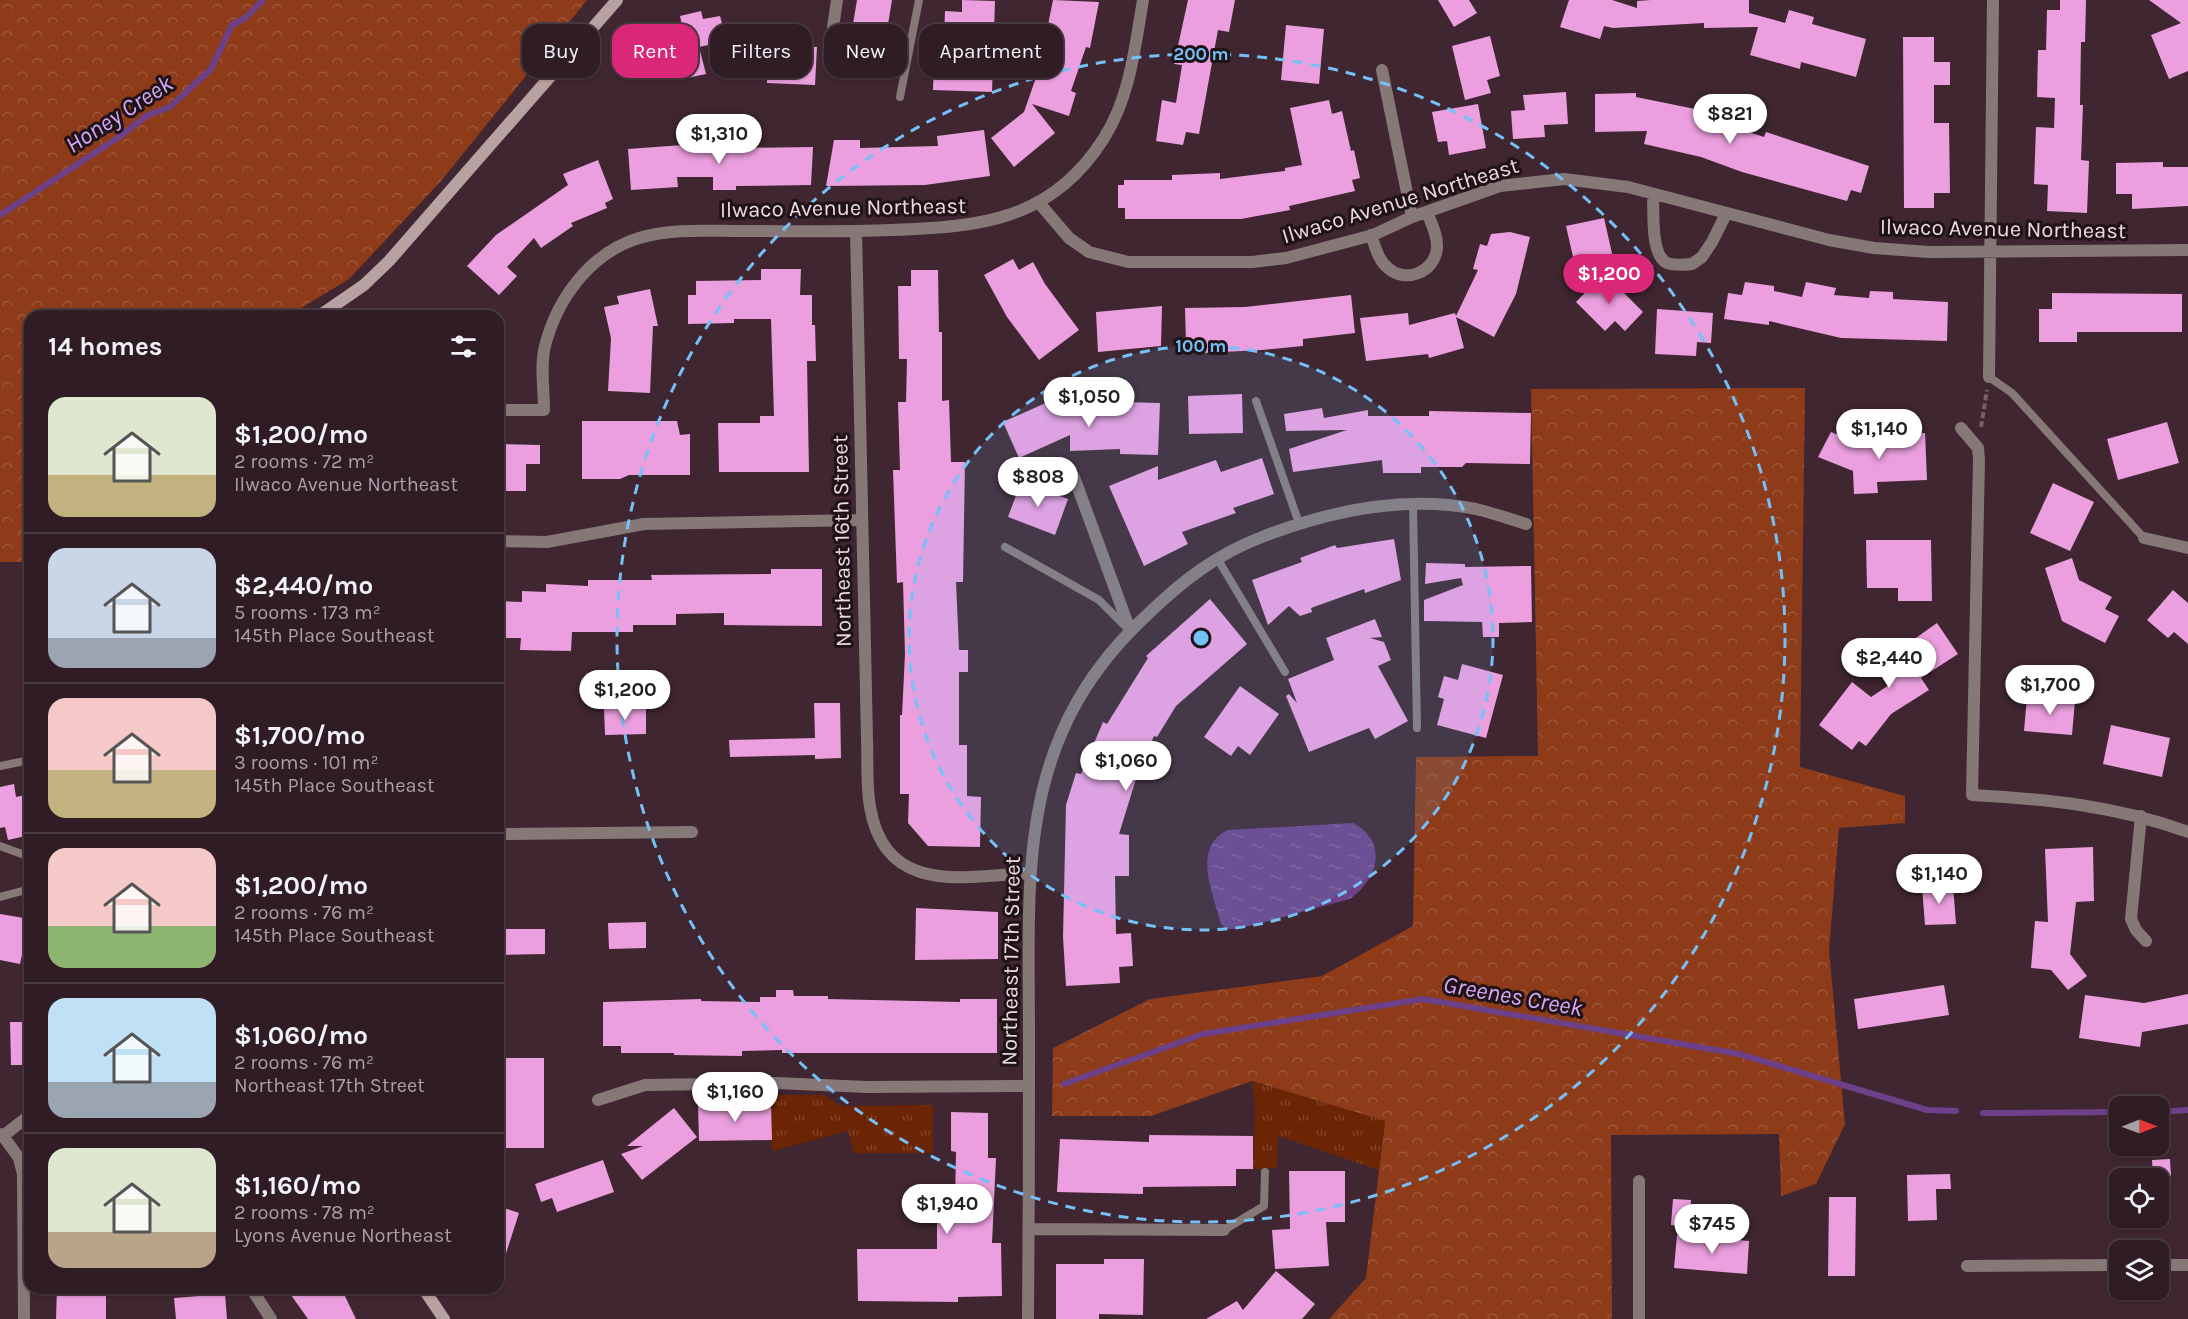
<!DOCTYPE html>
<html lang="en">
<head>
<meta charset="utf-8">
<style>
  :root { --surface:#2f1c24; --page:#3b2931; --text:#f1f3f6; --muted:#a7a1a6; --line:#4a3a41; --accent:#db2777 }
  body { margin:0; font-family:Karla,sans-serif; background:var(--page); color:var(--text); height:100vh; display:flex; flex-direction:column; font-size:22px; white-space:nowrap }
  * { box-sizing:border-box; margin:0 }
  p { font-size:20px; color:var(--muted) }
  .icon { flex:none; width:33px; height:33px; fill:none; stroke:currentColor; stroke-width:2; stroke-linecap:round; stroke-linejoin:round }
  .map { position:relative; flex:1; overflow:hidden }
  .panel { position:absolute; left:24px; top:310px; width:480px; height:984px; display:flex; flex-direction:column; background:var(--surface); border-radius:18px; box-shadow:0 2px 4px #0004,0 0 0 2px var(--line) }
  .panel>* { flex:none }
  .hud { position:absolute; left:522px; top:24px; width:570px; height:54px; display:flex; gap:12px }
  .needle { width:39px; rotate:89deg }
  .fabs { position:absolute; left:2109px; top:1096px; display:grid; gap:12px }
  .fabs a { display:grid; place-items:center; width:60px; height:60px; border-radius:12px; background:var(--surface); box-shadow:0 2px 4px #0004,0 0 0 2px var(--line); font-size:30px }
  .price { position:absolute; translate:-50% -51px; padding:0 14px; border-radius:21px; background:#fff; color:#222; font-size:20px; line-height:39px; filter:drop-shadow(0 2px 3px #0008) }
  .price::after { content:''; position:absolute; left:50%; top:36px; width:18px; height:14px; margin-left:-9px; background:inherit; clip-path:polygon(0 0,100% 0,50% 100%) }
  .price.current { background:var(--accent); color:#fff }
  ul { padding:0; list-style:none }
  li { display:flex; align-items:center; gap:18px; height:150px; padding:0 24px }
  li+li { border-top:2px solid var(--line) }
  li span { display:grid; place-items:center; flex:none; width:168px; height:120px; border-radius:18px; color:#555 }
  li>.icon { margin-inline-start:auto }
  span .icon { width:72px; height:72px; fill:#fffc; stroke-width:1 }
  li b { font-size:26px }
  h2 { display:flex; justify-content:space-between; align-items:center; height:72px; padding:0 24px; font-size:26px }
  .tag { padding:0 21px; border-radius:18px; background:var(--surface); box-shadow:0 2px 4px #0004,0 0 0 2px var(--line); font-size:21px; line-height:54px }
  .tag.current { background:var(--accent); color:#fff }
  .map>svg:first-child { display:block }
  .forest { fill:url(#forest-crowns) }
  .park { fill:url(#park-tufts) }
  .water { fill:url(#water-ripples) }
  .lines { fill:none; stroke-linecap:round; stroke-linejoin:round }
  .stream { stroke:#6c4189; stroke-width:6 }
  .building { fill:#eb9fde }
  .path { stroke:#755e67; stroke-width:4; stroke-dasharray:6 3; stroke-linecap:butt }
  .lane { stroke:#877878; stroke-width:8 }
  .street { stroke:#877878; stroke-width:12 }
  .secondary { stroke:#b8a1a1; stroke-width:12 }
  .ring { fill:none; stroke:#75c0f6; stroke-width:3; stroke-dasharray:10 8 }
  .labels { text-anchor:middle; stroke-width:6; stroke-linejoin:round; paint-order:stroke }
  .street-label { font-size:22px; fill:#ecdbe0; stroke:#1f1317 }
  .water-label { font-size:24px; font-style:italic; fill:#d7a9fa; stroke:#1f1317 }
  .centre { fill:#75c0f6; stroke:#1f1317; stroke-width:3 }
  .ring-label { font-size:18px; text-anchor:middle; font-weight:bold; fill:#75c0f6; stroke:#1f1317; stroke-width:6; stroke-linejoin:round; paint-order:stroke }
</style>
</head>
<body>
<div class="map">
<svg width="2188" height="1319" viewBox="0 0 2188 1319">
  <defs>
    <pattern id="forest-crowns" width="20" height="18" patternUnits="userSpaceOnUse" patternTransform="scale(1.5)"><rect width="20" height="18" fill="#8e3b1a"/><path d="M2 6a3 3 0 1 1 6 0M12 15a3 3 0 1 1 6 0" fill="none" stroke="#9e573b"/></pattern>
    <pattern id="park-tufts" width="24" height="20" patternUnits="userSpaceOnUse" patternTransform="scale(1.5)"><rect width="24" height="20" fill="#6c2504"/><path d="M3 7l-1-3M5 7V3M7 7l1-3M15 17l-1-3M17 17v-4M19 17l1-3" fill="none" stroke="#814428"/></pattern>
    <pattern id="water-ripples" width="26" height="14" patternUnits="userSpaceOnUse" patternTransform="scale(1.5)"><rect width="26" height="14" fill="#6c4189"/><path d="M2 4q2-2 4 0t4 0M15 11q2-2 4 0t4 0" fill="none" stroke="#815c99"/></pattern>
  </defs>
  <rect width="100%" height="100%" fill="#3f2630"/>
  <path class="forest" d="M0 0H587L441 181 349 279 288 316H30V562H0Z
    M1805 388 1800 767 1905 796V823L1839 828 1829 950 1845 1124 1816 1184 1781 1196 1779 1134 1611 1135 1612 1319H1329L1366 1278 1385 1121 1252 1081 1151 1116H1052L1053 1048 1150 999 1322 976 1413 926 1416 757 1538 756 1531 389Z"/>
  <path class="park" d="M1252 1081 1385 1121 1379 1170 1278 1136 1277 1168 1253 1169 1255 1107Z
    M769 1095H823L842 1106 933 1105V1153H854L848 1131 772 1151Z"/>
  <path class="water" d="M1353 823C1388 841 1379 879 1350 899L1237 929H1226L1221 924C1213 893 1191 848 1228 830Z"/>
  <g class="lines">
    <path class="stream" d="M0 215 119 137 148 115 170 107 211 69 232 25 245 18 263 0
      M1064 1084 1203 1034 1423 999 1739 1054 1927 1110 1956 1111
      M2158 1112 2188 1110
      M1983 1113 2120 1112"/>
  </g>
  <path class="building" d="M857 0H892L881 67 872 66 870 76 845 72Z
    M962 0 995 1 992 92 933 90 934 64H943L945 11 962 12Z
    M1053 0 1099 2 1090 48 1086 47 1071 91 1076 93 1069 116 1032 104 1055 133 1014 167 991 138 1024 112 1049 40H1045Z
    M1188 0H1235L1229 32 1218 30 1199 134 1186 132 1183 145 1156 141 1162 100 1176 103 1182 65 1174 64Z
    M1438 0H1469L1477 13 1454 27Z
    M1569 0H1612L1637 8V1L1651 0H1749V13L1785 23 1789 10 1814 17 1812 24 1866 39 1856 77 1801 62 1800 69 1750 55 1758 27 1704 28V23L1613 28 1604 26 1600 39 1560 27Z
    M2060 0H2086L2085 42H2081L2080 105H2083L2081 160 2089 161 2087 213 2047 211 2048 185 2034 184 2036 127 2054 128 2055 98 2037 97 2038 50H2046L2047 10H2060Z
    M2149 0H2188V71L2169 79 2151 35 2181 23Z
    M701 11 703 19 720 16 727 41 699 47 706 74 678 80 666 28 682 25 680 16Z
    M1286 25 1324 29 1319 84 1281 80Z
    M1490 36 1500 76 1487 80 1491 93 1465 100 1452 46Z
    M1903 37H1934V62H1950V85H1934V123H1949L1950 193H1934V208H1904Z
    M768 45 817 47 815 85 767 83Z
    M1566 92 1568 124 1544 125 1545 137 1513 139 1511 111 1525 110 1523 95Z
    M1636 93V97L1700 110 1699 116 1764 137 1766 132 1869 166 1861 193 1851 190 1847 201 1742 172 1701 157 1644 144 1647 131 1595 132V94Z
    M1329 100 1332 114 1342 111 1351 151 1354 150 1360 178 1352 180 1355 191 1289 206 1290 210 1241 219H1125V208H1118V185H1124V180H1172V175L1220 173V179L1285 171V168L1302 165 1290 108Z
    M1478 104 1486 148 1449 155 1447 141 1438 142 1432 112Z
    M984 130 990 176 925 185 826 186 834 140H860V148L938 146 937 136Z
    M734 136V148L813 147 811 185 736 186V190H713V177H677L678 187 631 190 628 149 683 145V137Z
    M598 160 613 199 605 203 607 208 571 223 573 226 541 248 534 238 507 267 517 276 499 295 467 266 496 235 568 185 563 174Z
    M2163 162V167H2188V206L2132 209V194H2116V163Z
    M1604 218 1614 262 1576 270 1566 226Z
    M1510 232 1530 237 1516 294 1494 337 1456 317 1464 348 1429 358 1428 354 1366 361 1360 318 1408 313 1409 325 1455 313 1456 316 1478 270 1473 269 1480 244 1487 246 1491 234Z
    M1013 259 1019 270 1033 262 1045 284 1079 330 1039 360 1007 317 984 275Z
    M761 269H801L800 295H812V325H815L816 361H807L809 472H719L718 423H760V416H774L771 319H734V323L688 324V295H696V281L761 280Z
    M911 270H938L939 332H942V401L949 400 951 462H965L963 582H956L959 650H968V672H959V745H967V796L981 797 980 847 928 846 908 823 909 794H900V715H902L905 654 903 582 897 583 893 470H900L898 402H906L907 359H899L898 286H911Z
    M1604 273 1643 312 1625 331 1615 321 1605 331 1576 302Z
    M1745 282 1774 286V291L1802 297 1806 282 1836 288 1834 295 1869 298 1870 291 1893 292V299L1948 302 1947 341 1841 338 1769 321V325L1724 319 1728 293 1742 295Z
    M650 289 658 326H653L650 393 608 391 611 338 604 307 619 304 617 296Z
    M2052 293 2182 294V332H2077V342H2039V309H2052Z
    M1351 295 1355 333 1303 339V346L1262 350 1202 353V344H1186L1185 308 1245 307Z
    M1162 306 1161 346 1098 352 1096 312Z
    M1657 309 1713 313 1711 343 1697 342 1696 356 1655 354Z
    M1242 394 1243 433 1189 434 1188 396Z
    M1050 401 1053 409 1121 407V402L1160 403 1158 455 1120 454V449L1070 451V435L1019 458 1003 422Z
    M1322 408 1324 418 1368 410V416H1429V411L1531 413 1530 464 1466 463 1462 467H1421V473H1383L1382 460 1293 472 1289 449 1347 430 1286 431 1284 414Z
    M582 421H677L680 435 690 434V475H629L620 479H582Z
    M2167 422 2179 463 2118 480 2107 439Z
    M1831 432 1879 451 1878 435 1925 433 1927 480 1877 482 1878 493 1854 494 1853 471 1818 457Z
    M498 444 540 445V464H526V491H498Z
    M1262 458 1274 494 1233 508 1236 513 1182 532 1188 544 1144 566 1109 486 1158 466V480L1216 460 1221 472Z
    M1021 482 1068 499 1055 535 1008 517Z
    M2053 483 2094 502 2070 551 2030 533Z
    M1394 539 1401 580 1365 593 1364 589 1311 608 1312 612 1300 616 1289 606 1268 625 1252 580 1302 562 1300 558 1335 545 1337 548Z
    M1866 540H1931L1932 601H1898V588H1867Z
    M2072 558 2079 580 2112 597 2105 609 2119 616 2105 643 2062 621 2045 568Z
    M1426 563 1465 564V567L1531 566 1532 622 1499 623V637H1483L1482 622 1424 621V600L1463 585 1461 578 1425 584Z
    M771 569H822V626L724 625V613L676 614V625H633V632H572L571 651 520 650 521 638H498V601L522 602V591L546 592V584L588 586V580H652L651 575 771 574Z
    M2173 590 2188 603V644L2174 632 2168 638 2147 620Z
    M1210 599 1247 644 1176 706 1157 737 1154 736 1136 779 1119 834 1129 835V876H1115L1116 934 1131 933 1133 966 1119 967 1120 983 1066 986 1063 937 1066 805 1076 773 1081 774 1103 722 1107 724 1148 658 1146 656Z
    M1375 619 1382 637 1370 638 1384 642 1391 660 1378 666 1408 721 1375 739 1369 728 1309 752 1286 696 1289 694 1297 703 1288 679 1334 660 1326 638Z
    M1937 623 1958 654 1921 678 1929 690 1891 714 1866 746 1859 741 1852 750 1819 725 1852 682 1871 697 1892 683 1879 664Z
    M1462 664 1503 675 1486 738 1437 725 1444 699 1438 697 1444 676 1458 680Z
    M1240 686 1279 714 1250 755 1238 746 1231 756 1204 737Z
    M2027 697 2075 701 2072 735 2024 731Z
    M814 703H840L841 758 815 759V755L730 757 729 740 815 738Z
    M646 707V734L605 735 604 708Z
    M2111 725 2170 738 2162 777 2103 764Z
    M14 784 16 797 30 794V835L8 840 5 827 0 828V787Z
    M2093 847 2094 901 2076 902 2070 954 2087 976 2068 990 2051 970 2031 968 2035 921 2048 922 2045 849Z
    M1953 885 1956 924 1925 925 1922 887Z
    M916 908 998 912V959L915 960Z
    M0 914 30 919V938L26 937 20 964 0 960Z
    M646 922V948L609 949 608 923Z
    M498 929H545V954L498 955Z
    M1944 985 1949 1015 1858 1029 1854 999Z
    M776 990H793L794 996H828V999L960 1002V999H997V1053H782V1050L742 1051V1056L674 1055V1053H621V1046H603V1002L701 999V1001L760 1002V997H776Z
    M2188 994V1024L2142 1032 2140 1047 2079 1038 2085 995 2144 1003Z
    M10 1022H30V1065H11Z
    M498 1058H544V1148H499Z
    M698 1105H771L772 1140 699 1141Z
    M674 1108 697 1137 642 1180 621 1154 643 1146H627Z
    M951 1112 988 1113V1158H996L992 1243H1001L1002 1296 958 1297V1302L858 1301 857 1249H937V1202H955L956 1152 951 1151Z
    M1149 1135 1253 1136V1169H1236V1186L1143 1187V1194L1057 1192 1060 1139 1149 1142Z
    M2170 1159 2171 1176 2153 1177 2152 1160Z
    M603 1160 614 1192 557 1212 552 1198 541 1202 535 1184Z
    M1289 1171H1345V1222H1326L1329 1266 1275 1269 1272 1230 1290 1229Z
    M1950 1174 1951 1189H1936L1937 1220 1908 1221 1907 1175Z
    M1829 1197H1856L1855 1276H1828Z
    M1673 1199 1691 1200 1689 1227 1671 1225Z
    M498 1206 519 1213 501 1269H498Z
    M1677 1235 1749 1241 1747 1274 1674 1268Z
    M1104 1259H1144L1143 1315 1099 1314V1319H1056V1264H1104Z
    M1276 1271 1315 1304 1302 1319H1206L1237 1301 1243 1310Z
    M57 1288 106 1289V1319H56Z
    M286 1288H341L356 1319H308Z
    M225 1294 227 1319H176L174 1298Z"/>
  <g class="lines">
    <path class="path" d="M1981 427 1987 390"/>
    <path class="lane" d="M900 97 919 0
      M1989 377 2012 393 2144 538
      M1256 401 1299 523
      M1413 504 1417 728
      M1005 547 1099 600 1126 627
      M1217 558 1285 672
      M0 766 30 760
      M0 846 30 857
      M0 897 30 889
      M1224 1230 1264 1206 1265 1172"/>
    <path class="street" d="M829 55 837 0
      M1382 70 1412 217
      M1653 194C1654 210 1650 255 1667 263 1675 266 1684 265 1692 264L1702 257 1712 242 1726 214
      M1040 204 1069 238 1089 252 1128 262H1252L1286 258 1373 235 1412 217 1500 186 1564 179 1628 187 1829 240 1874 248 1929 252 2188 250
      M856 231 867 738C868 760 866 784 870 807 885 895 962 877 1029 873
      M1371 235C1375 246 1378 260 1388 268 1406 284 1435 272 1437 248 1438 236 1431 223 1427 212
      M1989 377 1993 0
      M498 410H544C544 390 540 365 545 346 557 299 590 253 639 238 672 228 708 231 742 231 792 231 842 232 891 230 980 227 1052 221 1104 138 1130 97 1135 47 1143 0
      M1961 428 1978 448 1979 460 1972 795C2046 799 2118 806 2188 832
      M1074 477 1130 630
      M2144 538 2188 548
      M498 541 547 542 644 524 862 520
      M2141 816 2131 919 2136 930 2146 941
      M498 834 692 832
      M598 1100 645 1085 776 1083 867 1087 1029 1086
      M0 1134 3 1136 30 1115
      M3 1136 19 1158 23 1174 24 1319
      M1029 1229 1224 1230
      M2158 1265H2188
      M1967 1266 2120 1265
      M251 1288 271 1319
      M1028 1319C1029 1225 1029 1130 1029 1036 1029 871 1015 737 1148 614 1182 581 1217 554 1262 537 1329 511 1404 495 1476 509 1493 513 1510 519 1526 524
      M1639 1319V1181"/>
    <path class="secondary" d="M319 316 364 285 389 261 617 0
      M423 1288 444 1319"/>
  </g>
  <circle cx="1201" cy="638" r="292" fill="#75c0f6" fill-opacity=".12"/>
  <g class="ring">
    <circle cx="1201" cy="638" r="292"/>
    <circle cx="1201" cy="638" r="584"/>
  </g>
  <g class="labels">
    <g class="street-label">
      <text transform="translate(1400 200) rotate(-17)" y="8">Ilwaco Avenue Northeast</text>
      <text transform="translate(843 207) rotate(-1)" y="8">Ilwaco Avenue Northeast</text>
      <text transform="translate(2003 228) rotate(1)" y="8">Ilwaco Avenue Northeast</text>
      <text transform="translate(841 541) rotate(-91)" y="8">Northeast 16th Street</text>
      <text transform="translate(1010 961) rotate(-89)" y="8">Northeast 17th Street</text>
    </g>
    <g class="water-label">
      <text transform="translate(119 114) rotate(-33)" y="8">Honey Creek</text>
      <text transform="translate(1513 996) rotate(10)" y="8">Greenes Creek</text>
    </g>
  </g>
  <circle cx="1201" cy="638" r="9" class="centre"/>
  <g class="ring-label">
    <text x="1201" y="60">200 m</text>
    <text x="1201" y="352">100 m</text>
  </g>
</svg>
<div class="fabs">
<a><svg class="needle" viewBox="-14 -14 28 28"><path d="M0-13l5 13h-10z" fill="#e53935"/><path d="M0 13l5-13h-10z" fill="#a7a1a6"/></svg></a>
<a><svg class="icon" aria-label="locate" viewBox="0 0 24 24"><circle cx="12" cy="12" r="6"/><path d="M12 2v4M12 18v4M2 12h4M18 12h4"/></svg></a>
<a><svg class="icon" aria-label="layers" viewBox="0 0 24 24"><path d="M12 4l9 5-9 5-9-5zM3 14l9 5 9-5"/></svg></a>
</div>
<b class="price" style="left:1730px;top:145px">$821</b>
<b class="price" style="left:719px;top:165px">$1,310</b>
<b class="price current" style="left:1609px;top:305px">$1,200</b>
<b class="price" style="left:1089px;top:428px">$1,050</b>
<b class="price" style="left:1879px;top:460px">$1,140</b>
<b class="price" style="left:1038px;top:508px">$808</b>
<b class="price" style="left:1889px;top:689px">$2,440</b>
<b class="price" style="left:2050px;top:716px">$1,700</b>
<b class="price" style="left:625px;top:721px">$1,200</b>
<b class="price" style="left:1126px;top:792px">$1,060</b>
<b class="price" style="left:1939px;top:905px">$1,140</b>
<b class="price" style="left:735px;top:1123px">$1,160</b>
<b class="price" style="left:947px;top:1235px">$1,940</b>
<b class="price" style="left:1712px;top:1255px">$745</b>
<div class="hud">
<a class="tag">Buy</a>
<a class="tag current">Rent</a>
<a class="tag">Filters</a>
<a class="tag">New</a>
<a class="tag">Apartment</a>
</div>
<section class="panel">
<h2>14 homes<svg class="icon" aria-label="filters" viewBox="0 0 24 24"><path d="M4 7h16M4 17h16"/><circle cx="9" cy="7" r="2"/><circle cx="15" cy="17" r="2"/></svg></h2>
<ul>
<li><span style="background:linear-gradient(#dfe7d0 65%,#c2b280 0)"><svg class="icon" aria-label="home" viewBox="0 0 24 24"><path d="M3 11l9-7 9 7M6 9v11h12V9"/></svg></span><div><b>$1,200/mo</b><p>2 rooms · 72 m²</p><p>Ilwaco Avenue Northeast</p></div></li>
<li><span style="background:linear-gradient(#c9d6e8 75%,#9aa5b1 0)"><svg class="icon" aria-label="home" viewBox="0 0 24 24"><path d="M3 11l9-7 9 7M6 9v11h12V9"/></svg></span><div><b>$2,440/mo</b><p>5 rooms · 173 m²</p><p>145th Place Southeast</p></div></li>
<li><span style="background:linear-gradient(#f6c9c9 60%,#c2b280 0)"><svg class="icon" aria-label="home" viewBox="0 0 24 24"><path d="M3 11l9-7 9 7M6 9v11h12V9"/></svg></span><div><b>$1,700/mo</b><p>3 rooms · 101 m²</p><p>145th Place Southeast</p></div></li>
<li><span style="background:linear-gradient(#f6c9c9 65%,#8fb573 0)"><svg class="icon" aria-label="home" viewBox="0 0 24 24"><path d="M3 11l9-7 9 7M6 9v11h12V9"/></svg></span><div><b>$1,200/mo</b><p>2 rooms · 76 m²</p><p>145th Place Southeast</p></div></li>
<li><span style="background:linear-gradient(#bfe0f5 70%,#9aa5b1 0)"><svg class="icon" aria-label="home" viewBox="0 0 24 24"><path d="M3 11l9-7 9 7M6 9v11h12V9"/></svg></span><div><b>$1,060/mo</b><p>2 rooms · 76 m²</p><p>Northeast 17th Street</p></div></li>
<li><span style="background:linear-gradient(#dfe7d0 70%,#b9a48a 0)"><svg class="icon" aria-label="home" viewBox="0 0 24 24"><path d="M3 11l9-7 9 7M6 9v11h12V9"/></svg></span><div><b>$1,160/mo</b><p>2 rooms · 78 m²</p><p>Lyons Avenue Northeast</p></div></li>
</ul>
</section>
</div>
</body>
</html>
